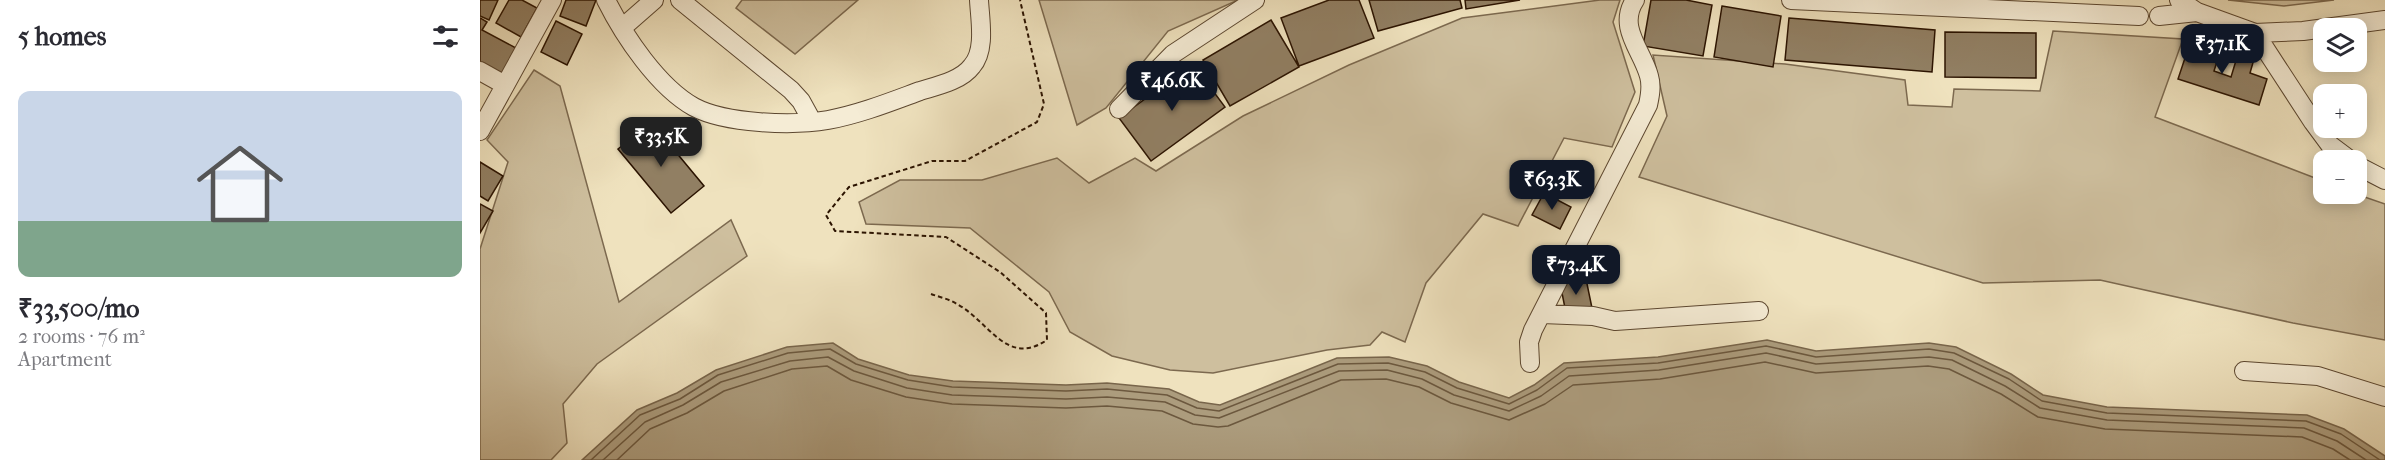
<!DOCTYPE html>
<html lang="en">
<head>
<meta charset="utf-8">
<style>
  :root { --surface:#fff; --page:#f2f2f3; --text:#2b2b33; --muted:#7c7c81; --line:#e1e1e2; --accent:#111827 }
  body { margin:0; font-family:"IM FELL French Canon",serif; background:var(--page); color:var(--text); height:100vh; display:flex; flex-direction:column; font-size:22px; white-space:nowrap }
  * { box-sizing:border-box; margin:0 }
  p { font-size:20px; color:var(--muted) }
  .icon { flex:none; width:33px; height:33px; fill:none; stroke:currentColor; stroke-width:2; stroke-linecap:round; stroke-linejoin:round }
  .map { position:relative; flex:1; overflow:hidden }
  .sheet { display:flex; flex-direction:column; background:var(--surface); width:480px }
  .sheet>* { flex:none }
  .controls { position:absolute; left:1833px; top:18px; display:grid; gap:12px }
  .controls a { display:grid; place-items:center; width:54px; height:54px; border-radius:12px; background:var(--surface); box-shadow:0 3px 15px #0003; font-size:30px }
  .price { position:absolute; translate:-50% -51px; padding:0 14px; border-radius:12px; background:var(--accent); color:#fff; font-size:20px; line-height:39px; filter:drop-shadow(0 2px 3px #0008) }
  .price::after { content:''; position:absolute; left:50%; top:36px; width:18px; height:14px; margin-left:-9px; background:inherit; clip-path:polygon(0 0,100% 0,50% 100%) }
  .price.current { background:#222; color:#fff }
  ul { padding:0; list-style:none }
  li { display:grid; align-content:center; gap:12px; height:318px; padding:0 18px }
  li+li { border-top:2px solid var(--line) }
  li span { display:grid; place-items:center; height:186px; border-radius:12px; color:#555 }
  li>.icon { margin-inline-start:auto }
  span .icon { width:108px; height:108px; fill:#fffc; stroke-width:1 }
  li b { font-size:26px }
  h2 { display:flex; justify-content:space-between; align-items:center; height:72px; padding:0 18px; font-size:26px }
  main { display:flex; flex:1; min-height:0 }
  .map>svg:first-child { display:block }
  .green { fill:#cebf9e; stroke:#7c694f; stroke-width:1.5 }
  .water { fill:#ac9c7d; stroke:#78654b; stroke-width:1.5 }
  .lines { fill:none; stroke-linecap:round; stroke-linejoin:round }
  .shore { stroke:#6c583e; stroke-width:1.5 }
  .building { fill:#917f63; stroke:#2b1300; stroke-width:1.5 }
  .minor-casing { stroke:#5c4730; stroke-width:20 }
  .path { stroke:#2b1300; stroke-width:2; stroke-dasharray:4.5 3; stroke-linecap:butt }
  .minor { stroke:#f5ecd5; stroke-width:18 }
</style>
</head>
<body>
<main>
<section class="sheet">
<h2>5 homes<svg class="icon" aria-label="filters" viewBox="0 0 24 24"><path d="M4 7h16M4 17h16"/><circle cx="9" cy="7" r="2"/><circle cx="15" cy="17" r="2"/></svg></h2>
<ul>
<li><span style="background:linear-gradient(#c9d6e8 70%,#7fa58c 0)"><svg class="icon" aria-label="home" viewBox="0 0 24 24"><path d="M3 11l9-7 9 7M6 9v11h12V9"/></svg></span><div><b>₹33,500/mo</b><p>2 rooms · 76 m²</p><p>Apartment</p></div></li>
</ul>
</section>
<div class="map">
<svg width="1905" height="460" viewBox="0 0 1905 460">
  <rect width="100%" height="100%" fill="#efe2be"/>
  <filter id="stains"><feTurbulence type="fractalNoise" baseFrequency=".00333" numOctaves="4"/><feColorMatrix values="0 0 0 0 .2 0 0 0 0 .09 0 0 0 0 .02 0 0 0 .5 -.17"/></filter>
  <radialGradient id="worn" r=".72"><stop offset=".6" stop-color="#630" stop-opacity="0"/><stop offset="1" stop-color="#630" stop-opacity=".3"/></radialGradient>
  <path class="green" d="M262 0H378L315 54 256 8Z
    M559 0H758L688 31 626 108 597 125Z
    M1120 0H1140L1133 22 1155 92 1132 147 1084 138 1038 226 1003 214 946 283 925 342 902 332 890 345 847 350 733 373 690 370 632 356 590 332 569 292 490 228 386 224 379 202 420 180H502L577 158 609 183 655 158 676 171 763 116 869 65 982 18Z
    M1748 0H1854L1804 6Z
    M1573 31 1703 39 1675 117 1843 181 1844 194H1876L1905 204V340L1813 323 1620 280 1503 283 1159 177 1187 116 1173 55 1305 64 1425 80 1428 105 1472 107 1474 89 1560 91Z
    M54 70 80 86 139 302 251 220 267 256 117 364 83 404 87 443 71 460H0V249L28 162 7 140Z"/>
  <path class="water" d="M1287 340 1336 351 1449 343 1476 347 1531 374 1563 395 1627 407 1827 415 1864 429 1905 456V460H102L157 410 197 393 236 370 307 347 353 343 378 359 429 375 473 381 586 385 627 383 689 389 719 402 740 405 857 358 909 357 947 366 979 382 1029 398 1054 385 1084 363 1178 357Z"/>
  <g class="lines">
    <path class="shore" d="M111 460 160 415 200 399 238 375 308 353 350 349 376 364 428 380 472 387 586 391 627 389 687 395 717 408 739 411 858 364 908 363 945 372 977 388 1029 404 1057 390 1087 368 1178 363 1286 346 1336 357 1449 349 1474 353 1529 379 1562 401 1627 413 1826 421 1861 434 1900 460
      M123 460 165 422 203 405 241 382 310 361 348 357 374 371 427 388 472 395 586 399 627 397 685 402 715 415 739 418 859 371 907 370 942 379 974 395 1029 411 1061 396 1089 376 1179 370 1286 353 1336 364 1449 357 1472 360 1525 386 1560 408 1627 420 1824 428 1857 441 1886 460
      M137 460 170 429 207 413 244 391 312 369 347 366 371 380 426 397 472 404 586 408 627 406 682 411 713 424 738 427 748 426 861 380 906 379 939 387 971 403 1029 420 1065 404 1093 385 1180 379 1285 362 1336 373 1448 366 1469 369 1521 394 1558 417 1625 429 1822 437 1853 449 1870 460"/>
  </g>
  <path class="building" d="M0 0H18L9 20 0 16Z
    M29 0H42L57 8 41 37 16 23Z
    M86 0H116L106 26 80 16Z
    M849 0H879L894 38 819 66 801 18Z
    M889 0H980L982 8 898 31Z
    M985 0H1040L986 9Z
    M1171 0H1206L1232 5 1223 56 1163 46Z
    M1242 6 1301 16 1293 67 1234 57Z
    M0 18 7 22 2 30 36 48 21 76 0 65Z
    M1309 18 1455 30 1452 72 1305 60Z
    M791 20 819 67 750 106 723 60Z
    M76 21 102 34 87 65 61 52Z
    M1465 32 1556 33V78L1465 77Z
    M1710 43 1740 52 1734 71 1751 77 1758 54 1774 59 1770 73 1787 79 1779 105 1698 79Z
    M713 64 745 107 671 161 639 118Z
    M171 122 224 186 191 213 138 149Z
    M0 162 23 176 8 201 0 196Z
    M1064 193 1091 207 1080 229 1052 215Z
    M0 204 13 211 0 233Z
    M1106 279 1112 308 1086 313 1080 283Z"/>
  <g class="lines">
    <defs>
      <path id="minor" d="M126 0C144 36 178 87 214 107 246 124 313 126 348 120 380 114 410 102 440 91 456 86 481 81 492 66 506 50 500 20 499 0
        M200 0 311 90 321 101 332 121
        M1311 0 1659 16
        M1699 0 1717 12 1775 33 1833 122 1850 145 1870 160
        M1679 16 1717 12
        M142 28 174 0
        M1775 33 1823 31 1905 20
        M0 71 25 85
        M639 109 693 54 775 0
        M0 131 72 0
        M1876 165 1905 180
        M1062 314 1113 316 1135 321 1279 311
        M1050 363 1049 342 1053 330 1168 105C1170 96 1172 86 1169 76 1162 50 1137 27 1155 0
        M1764 371 1838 376 1905 397"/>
    </defs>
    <use href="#minor" class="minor-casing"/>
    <path class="path" d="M451 294C459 297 469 299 477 304 510 322 526 367 567 340L566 313 520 272 466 237 355 231 346 215 369 187 452 161H485L557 122 564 104 540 0"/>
    <use href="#minor" class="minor"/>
  </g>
  <rect width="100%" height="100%" filter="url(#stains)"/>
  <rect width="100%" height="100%" fill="url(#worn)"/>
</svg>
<div class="controls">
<a><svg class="icon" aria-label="layers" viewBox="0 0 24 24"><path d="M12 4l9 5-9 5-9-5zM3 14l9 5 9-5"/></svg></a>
<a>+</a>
<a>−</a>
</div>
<b class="price" style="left:1742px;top:75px">₹37.1K</b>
<b class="price" style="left:692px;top:112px">₹46.6K</b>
<b class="price current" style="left:181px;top:168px">₹33.5K</b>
<b class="price" style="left:1072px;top:211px">₹63.3K</b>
<b class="price" style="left:1096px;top:296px">₹73.4K</b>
</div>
</main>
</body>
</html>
